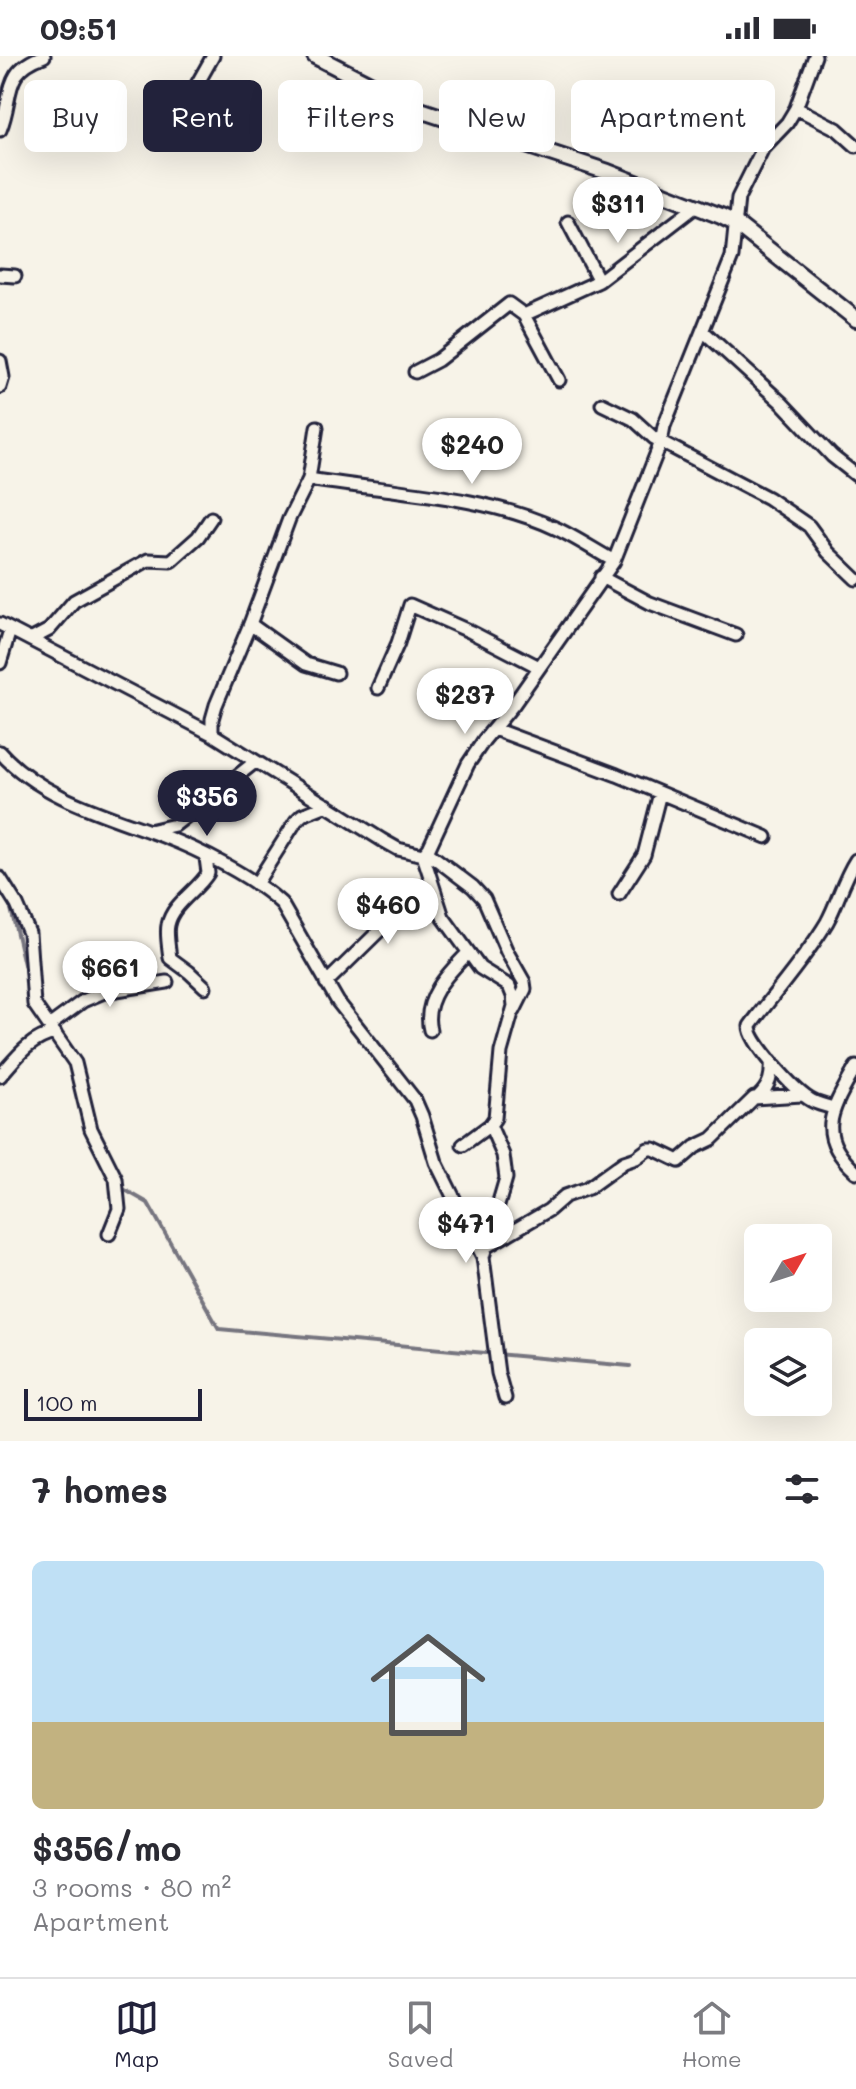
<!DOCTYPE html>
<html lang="en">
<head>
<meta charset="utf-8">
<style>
  :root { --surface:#fff; --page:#f7f7f7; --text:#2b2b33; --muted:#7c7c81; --line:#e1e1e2; --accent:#22223b }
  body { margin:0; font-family:Mali,sans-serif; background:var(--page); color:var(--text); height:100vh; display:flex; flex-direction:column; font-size:30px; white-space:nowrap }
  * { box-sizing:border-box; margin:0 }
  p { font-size:26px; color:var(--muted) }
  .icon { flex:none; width:44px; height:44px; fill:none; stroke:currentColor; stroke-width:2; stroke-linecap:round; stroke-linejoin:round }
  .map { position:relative; height:1385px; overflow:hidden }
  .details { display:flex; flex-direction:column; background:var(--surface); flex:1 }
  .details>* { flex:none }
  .banner { position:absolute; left:24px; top:24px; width:808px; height:72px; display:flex; gap:16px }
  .needle { width:52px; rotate:51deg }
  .tools { position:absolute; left:744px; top:1168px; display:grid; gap:16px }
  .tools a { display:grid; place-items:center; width:88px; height:88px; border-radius:12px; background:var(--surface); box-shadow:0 8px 32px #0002; font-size:40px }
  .scale { position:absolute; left:24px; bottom:20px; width:178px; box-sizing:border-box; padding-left:8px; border:4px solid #22223b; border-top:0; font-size:22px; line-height:28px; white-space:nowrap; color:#22223b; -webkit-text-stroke:6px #f7f3e8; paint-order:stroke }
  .price { position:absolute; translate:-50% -68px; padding:0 18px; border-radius:28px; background:#fff; color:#222; font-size:26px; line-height:52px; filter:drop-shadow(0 2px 4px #0008) }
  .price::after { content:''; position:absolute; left:50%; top:48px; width:24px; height:18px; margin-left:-12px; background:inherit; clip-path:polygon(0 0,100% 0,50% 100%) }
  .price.selected { background:var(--accent); color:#fff }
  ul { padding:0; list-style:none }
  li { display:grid; align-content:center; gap:16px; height:424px; padding:0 32px }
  li span { display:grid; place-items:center; height:248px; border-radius:12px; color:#555 }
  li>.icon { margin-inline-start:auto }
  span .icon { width:144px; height:144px; fill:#fffc; stroke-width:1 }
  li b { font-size:34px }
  h2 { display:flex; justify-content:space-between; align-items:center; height:96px; padding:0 32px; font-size:34px }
  .chip { padding:0 28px; border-radius:12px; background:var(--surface); box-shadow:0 8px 32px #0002; font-size:28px; line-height:72px }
  .chip.selected { background:var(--accent); color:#fff }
  .status { display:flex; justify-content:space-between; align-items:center; height:56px; padding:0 40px; background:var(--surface); direction:ltr }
  .status svg { height:22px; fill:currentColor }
  .tab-bar { display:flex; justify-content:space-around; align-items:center; height:112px; border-top:2px solid var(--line); background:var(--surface); font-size:22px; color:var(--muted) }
  .tab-bar a { display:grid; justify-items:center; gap:4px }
  .tab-bar .selected { color:var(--accent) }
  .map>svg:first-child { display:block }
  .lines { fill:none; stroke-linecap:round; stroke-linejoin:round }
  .stream { stroke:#76747f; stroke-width:4 }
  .minor-casing { stroke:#22223b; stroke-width:17 }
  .tertiary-casing { stroke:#22223b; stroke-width:20 }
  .minor { stroke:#f7f3e8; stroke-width:11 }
  .tertiary { stroke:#f7f3e8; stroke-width:14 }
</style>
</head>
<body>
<div class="status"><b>09:51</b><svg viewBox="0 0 49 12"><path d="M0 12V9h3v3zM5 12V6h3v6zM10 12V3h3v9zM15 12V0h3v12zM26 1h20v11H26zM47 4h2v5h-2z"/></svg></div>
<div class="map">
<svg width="856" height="1385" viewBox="0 0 856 1385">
  <rect width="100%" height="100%" fill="#f7f3e8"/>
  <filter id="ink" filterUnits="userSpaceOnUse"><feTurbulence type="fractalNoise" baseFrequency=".0125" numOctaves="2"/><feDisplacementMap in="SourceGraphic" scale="16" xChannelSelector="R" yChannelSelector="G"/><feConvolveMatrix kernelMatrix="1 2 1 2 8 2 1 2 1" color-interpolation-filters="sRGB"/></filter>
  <g filter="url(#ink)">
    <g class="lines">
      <path class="stream" d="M9 844 27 921
        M118 1130 148 1147 219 1273 630 1310"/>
      <defs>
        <path id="minor" d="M187 46 213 0
          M796 52 837 73 856 90
          M0 74C14 41 1 15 44 0
          M568 166 599 225
          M0 219 15 220
          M524 259 559 324
          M703 275 782 347 832 400 856 419
          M0 305 3 321 0 331
          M415 316 438 304 509 248 524 259 599 225 695 151
          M602 348 633 363 654 382 768 442 809 470 828 496 856 523
          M309 423C387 436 482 438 555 472 575 481 594 494 614 505
          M601 521 650 547 736 579
          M0 568 212 678 382 784 398 793 423 799 429 792 468 708 484 684 513 649 614 505 661 386 664 370 732 201 738 142 763 92 787 67 796 52 815 0
          M250 568 306 608 336 617
          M32 583 49 574 74 545 148 504 171 505 198 481 211 462
          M0 607 10 574
          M378 632 398 587 410 549 471 576 539 611
          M494 673 617 719 766 781
          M212 678V663L216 649 250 568 289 463 309 423 317 371
          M0 696C41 742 107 759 163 780 199 794 252 820 281 847L338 946 415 1044 422 1060 436 1106 483 1201
          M149 775 175 769 255 706
          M427 796 473 831 484 843 507 896 524 926 525 933 514 955
          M423 799 443 861 480 912 509 930 513 940 514 950 501 996 495 1062 490 1069 463 1089
          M0 822 17 849 29 877 34 948 75 1007 91 1073 116 1123 119 1153 109 1178
          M256 828 296 765 302 759 327 749
          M619 838 644 799 660 737
          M326 927 382 872 434 833
          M205 931 189 916 170 902C169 893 166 878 168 869 172 848 198 834 208 817L206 802
          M49 970 83 945 104 936 167 926
          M430 974C422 944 448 917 468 897
          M856 1011C833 1052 813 1078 856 1116
          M0 1020C16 1002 30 982 55 977
          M759 1040C770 1029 772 1020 771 1005
          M833 1052C824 1049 816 1048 809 1043 795 1034 749 986 750 970 775 936 805 903 827 866 838 846 843 824 856 804
          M490 1069 503 1099 506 1122 483 1201 498 1317 505 1342
          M484 1192 549 1154 565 1140 588 1132 624 1106 636 1102 648 1093H654L679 1105 695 1091 712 1083 754 1042 802 1039"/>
        <path id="tertiary" d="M315 0 420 54 608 116 721 160 735 167 856 263"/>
      </defs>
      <use href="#minor" class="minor-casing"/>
      <use href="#tertiary" class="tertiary-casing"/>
      <use href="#minor" class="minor"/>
      <use href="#tertiary" class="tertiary"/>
    </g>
  </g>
</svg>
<div class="tools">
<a><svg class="needle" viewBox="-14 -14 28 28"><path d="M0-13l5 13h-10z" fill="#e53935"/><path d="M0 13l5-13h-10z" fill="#7c7c81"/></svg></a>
<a><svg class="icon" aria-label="layers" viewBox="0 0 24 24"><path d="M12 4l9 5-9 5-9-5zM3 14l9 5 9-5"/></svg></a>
</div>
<div class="scale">100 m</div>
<b class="price" style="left:618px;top:189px">$311</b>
<b class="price" style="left:472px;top:430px">$240</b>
<b class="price" style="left:465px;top:680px">$237</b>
<b class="price selected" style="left:207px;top:782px">$356</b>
<b class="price" style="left:388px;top:890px">$460</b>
<b class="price" style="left:110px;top:953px">$661</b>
<b class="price" style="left:466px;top:1209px">$471</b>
<div class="banner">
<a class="chip">Buy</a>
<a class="chip selected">Rent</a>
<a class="chip">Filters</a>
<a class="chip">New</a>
<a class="chip">Apartment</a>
</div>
</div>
<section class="details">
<h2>7 homes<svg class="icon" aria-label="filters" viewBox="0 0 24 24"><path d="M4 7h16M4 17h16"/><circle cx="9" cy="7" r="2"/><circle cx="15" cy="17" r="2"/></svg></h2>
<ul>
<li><span style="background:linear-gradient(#bfe0f5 65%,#c2b280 0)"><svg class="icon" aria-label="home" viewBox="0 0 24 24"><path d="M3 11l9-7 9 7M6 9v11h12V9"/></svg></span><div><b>$356/mo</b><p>3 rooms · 80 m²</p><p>Apartment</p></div></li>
</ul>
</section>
<nav class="tab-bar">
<a class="selected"><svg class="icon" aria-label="map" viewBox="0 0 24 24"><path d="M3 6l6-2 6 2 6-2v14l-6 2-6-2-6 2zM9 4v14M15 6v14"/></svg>Map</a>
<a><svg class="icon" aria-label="saved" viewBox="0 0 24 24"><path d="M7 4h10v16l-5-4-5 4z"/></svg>Saved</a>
<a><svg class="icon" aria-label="home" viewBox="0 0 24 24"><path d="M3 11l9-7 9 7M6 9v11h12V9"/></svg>Home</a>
</nav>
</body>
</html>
